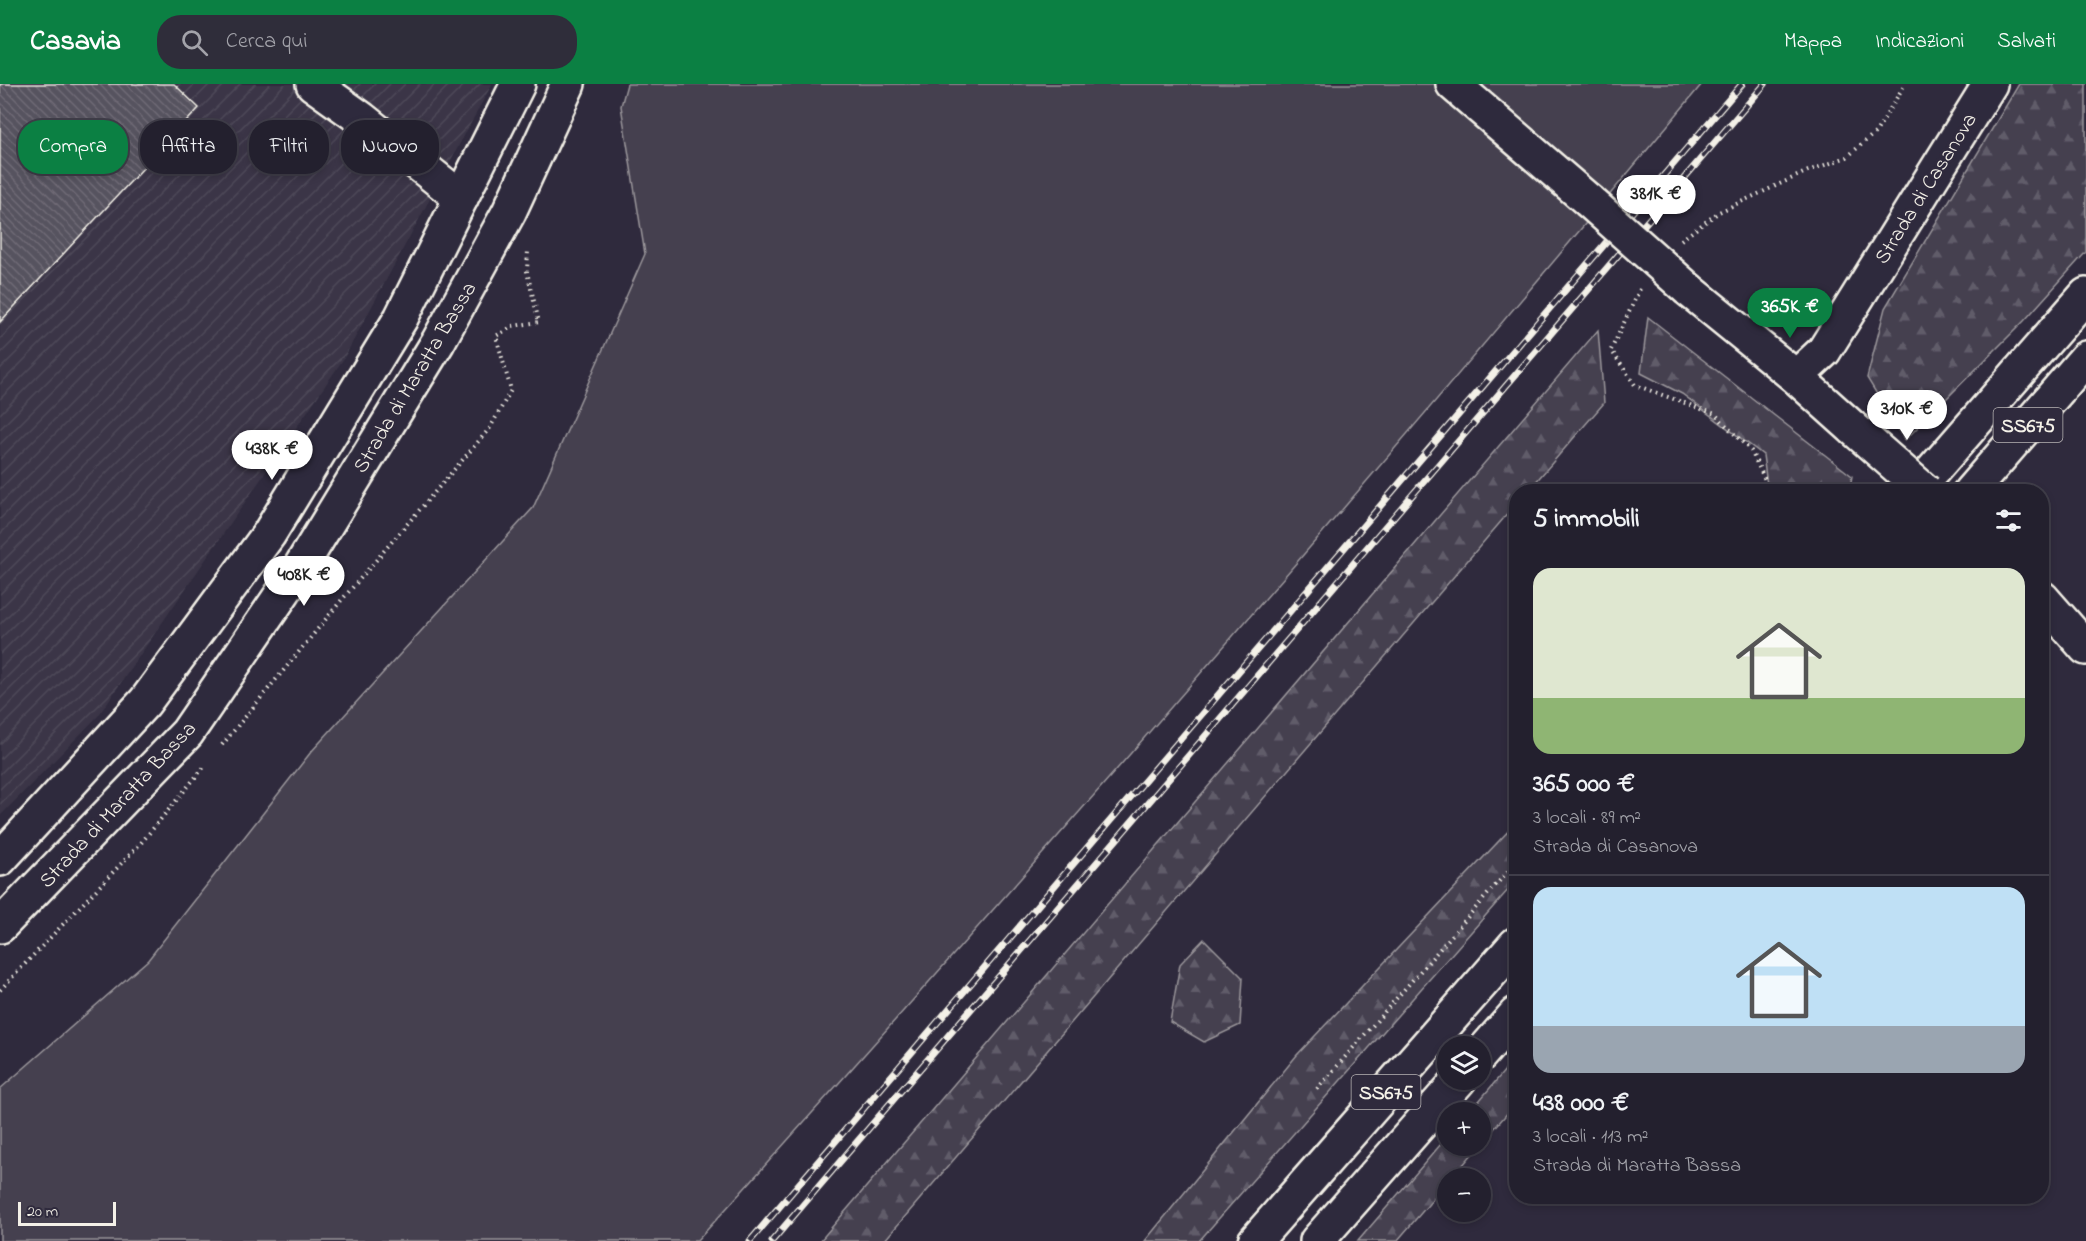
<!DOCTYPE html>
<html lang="it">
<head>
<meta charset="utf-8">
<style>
  :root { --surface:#23202e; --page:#2f2d3a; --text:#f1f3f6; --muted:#a3a3aa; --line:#403e4a; --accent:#0b8043 }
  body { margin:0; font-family:"Indie Flower",sans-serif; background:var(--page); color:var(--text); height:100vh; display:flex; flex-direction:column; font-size:22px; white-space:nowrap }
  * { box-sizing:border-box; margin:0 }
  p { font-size:20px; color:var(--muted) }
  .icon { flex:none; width:33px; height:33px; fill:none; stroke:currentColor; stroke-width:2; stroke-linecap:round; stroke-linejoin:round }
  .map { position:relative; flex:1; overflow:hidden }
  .details { position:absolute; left:1509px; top:400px; width:540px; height:720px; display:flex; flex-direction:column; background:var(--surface); border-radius:24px; box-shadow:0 3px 9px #0003,0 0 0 2px var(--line) }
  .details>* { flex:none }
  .hud { position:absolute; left:18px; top:36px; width:570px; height:54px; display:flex; gap:12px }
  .controls { position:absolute; left:1437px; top:952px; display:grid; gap:12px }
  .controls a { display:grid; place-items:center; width:54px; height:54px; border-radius:50%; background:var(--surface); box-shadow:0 3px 9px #0003,0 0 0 2px var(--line); font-size:30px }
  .scale { position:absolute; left:18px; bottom:15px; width:98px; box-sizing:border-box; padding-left:6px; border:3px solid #f4f1e8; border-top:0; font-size:16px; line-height:21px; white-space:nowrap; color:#f4f1e8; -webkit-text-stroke:4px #2f2a3d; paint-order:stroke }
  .price { position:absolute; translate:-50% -51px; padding:0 14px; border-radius:21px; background:#fff; color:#222; font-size:20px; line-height:39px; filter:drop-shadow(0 2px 3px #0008) }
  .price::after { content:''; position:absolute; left:50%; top:36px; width:18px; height:14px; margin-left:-9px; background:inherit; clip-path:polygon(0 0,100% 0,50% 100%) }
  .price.active { background:var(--accent); color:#fff }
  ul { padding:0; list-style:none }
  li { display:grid; align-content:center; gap:12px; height:318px; padding:0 24px }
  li+li { border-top:2px solid var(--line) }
  li span { display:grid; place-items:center; height:186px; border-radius:18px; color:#555 }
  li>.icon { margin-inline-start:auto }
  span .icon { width:108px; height:108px; fill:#fffc; stroke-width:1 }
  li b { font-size:26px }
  h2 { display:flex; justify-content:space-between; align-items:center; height:72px; padding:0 24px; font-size:26px }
  .tag { padding:0 21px; border-radius:24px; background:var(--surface); box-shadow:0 3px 9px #0003,0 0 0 2px var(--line); font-size:21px; line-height:54px }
  .tag.active { background:var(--accent); color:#fff }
  header { display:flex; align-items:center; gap:36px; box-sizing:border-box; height:84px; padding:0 30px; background:var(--accent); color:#fff }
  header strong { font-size:28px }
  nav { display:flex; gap:33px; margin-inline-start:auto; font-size:21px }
  .search { width:420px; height:54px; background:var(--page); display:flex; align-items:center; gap:15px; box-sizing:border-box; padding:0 21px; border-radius:24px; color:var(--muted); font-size:22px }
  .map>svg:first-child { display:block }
  .industrial { fill:url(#industrial-furrows) }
  .grass { fill:#454050; stroke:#9c989c; stroke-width:1.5 }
  .forest { fill:url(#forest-firs); stroke:#9c989c; stroke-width:1.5 }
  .building { fill:url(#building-back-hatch); stroke:#f4f1e8; stroke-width:1.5 }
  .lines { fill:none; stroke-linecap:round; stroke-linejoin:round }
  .minor-casing { stroke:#f4f1e8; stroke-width:38 }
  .major-casing { stroke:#f4f1e8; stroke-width:38 }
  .highway-casing { stroke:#f4f1e8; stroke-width:38 }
  .path { stroke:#f4f1e8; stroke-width:4; stroke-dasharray:1.5 4.5; stroke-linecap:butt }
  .minor { stroke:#2f2a3d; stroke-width:33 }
  .major { stroke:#2f2a3d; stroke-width:33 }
  .highway { stroke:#2f2a3d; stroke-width:33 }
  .rail-casing { stroke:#f4f1e8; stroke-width:7 }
  .rail { stroke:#2f2a3d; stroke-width:4.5; stroke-dasharray:14; stroke-linecap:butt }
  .minor-bridge-casing { stroke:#f4f1e8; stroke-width:38; stroke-linecap:butt }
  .minor-bridge { stroke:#2f2a3d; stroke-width:33 }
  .labels { text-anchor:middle; stroke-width:6; stroke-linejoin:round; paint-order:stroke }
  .shield { fill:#2f2a3d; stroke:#b9b5b5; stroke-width:1.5 }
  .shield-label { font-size:20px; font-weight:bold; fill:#f4f1e8 }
  .street-label { font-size:21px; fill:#f4f1e8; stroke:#2f2a3d }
</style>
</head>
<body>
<header>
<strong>Casavia</strong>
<div class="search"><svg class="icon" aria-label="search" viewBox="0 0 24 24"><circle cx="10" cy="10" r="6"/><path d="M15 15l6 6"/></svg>Cerca qui</div>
<nav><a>Mappa</a><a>Indicazioni</a><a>Salvati</a></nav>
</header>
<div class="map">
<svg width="2086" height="1157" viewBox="0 0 2086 1157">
  <defs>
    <pattern id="industrial-furrows" width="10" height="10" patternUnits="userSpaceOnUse" patternTransform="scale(1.5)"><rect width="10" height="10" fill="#3b3647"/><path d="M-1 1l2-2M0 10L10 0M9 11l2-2" fill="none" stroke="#4e4a59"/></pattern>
    <pattern id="forest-firs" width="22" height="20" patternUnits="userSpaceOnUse" patternTransform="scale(1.5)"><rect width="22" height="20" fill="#454050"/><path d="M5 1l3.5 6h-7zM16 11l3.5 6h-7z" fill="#605c69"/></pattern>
    <pattern id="building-back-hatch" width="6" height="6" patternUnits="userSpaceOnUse" patternTransform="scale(1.5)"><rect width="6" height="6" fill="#56525f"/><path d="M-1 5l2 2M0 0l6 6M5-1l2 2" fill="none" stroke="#6f6b76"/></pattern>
  </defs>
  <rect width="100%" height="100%" fill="#2f2a3d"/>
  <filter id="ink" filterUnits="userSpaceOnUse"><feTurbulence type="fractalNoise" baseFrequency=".0167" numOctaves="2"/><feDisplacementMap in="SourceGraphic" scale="12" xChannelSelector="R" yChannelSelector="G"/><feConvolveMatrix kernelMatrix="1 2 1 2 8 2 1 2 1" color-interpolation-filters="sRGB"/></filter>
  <g filter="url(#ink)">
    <path class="industrial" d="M0 0H492L344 274 98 632 0 732Z"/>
    <path class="grass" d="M627 0H1702C1376 393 1039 778 697 1157H0V1005L148 876 311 668 533 424 645 170 621 22Z"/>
    <path class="forest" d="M2019 0H2086V168L2024 237 1905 356 1867 294 1885 224Z
      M1648 233 1852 392 1849 408H1768L1763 371 1682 310 1641 289Z
      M1598 246 1604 319 1527 408H1516V420L884 1157H820Z
      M1516 739V797L1199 1157H1145L1297 971Z
      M1204 855 1243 894 1240 941 1204 958 1170 938 1180 880Z
      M1516 973V1019L1481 1060 1480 1029H1469Z
      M1447 1053 1448 1062H1479L1451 1095H1448L1447 1099 1397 1157H1358Z"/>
    <path class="building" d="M0 0H174L199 24 0 238Z"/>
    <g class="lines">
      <defs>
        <path id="minor" d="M313 0 362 35 461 114
          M1453 0 1589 117
          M1689 206 1796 293 1854 345
          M1796 293 1824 267 1990 0
          M2042 514 2086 564"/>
        <path id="major" d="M0 775 145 618 269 450 401 234 518 0
          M0 842 187 649 301 482 438 258 509 128 568 0"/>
        <path id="highway" d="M1914 408 2086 211
          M1970 408 2086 274
          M1480 971 1516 930
          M1255 1157 1516 860
          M1317 1157 1459 996"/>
      </defs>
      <use href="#minor" class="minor-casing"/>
      <use href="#major" class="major-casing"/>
      <use href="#highway" class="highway-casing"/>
      <path class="path" d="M1681 156 1719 128 1808 87 1847 73 1876 48 1905 0
        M1640 205 1611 266 1635 301 1715 330 1751 367 1771 408
        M222 661 340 518 490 344 511 306 496 252 513 242 539 238 527 188 528 166
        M0 906 141 759 204 683
        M1317 1005 1516 778"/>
      <use href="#minor" class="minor"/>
      <use href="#major" class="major"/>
      <use href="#highway" class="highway"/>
      <defs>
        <path id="rail" d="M750 1157 1742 0
          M772 1157 1765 0"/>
      </defs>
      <use href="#rail" class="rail-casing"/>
      <use href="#rail" class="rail"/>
      <defs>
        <path id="minor-bridge" d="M1589 117 1689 206
          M1854 345 1926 408"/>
      </defs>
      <use href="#minor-bridge" class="minor-bridge-casing"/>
      <use href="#minor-bridge" class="minor-bridge"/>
    </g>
  </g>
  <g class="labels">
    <g class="shield">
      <rect x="1993.5" y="324" width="69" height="34" rx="4.5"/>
      <rect x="1351.5" y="991" width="69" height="34" rx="4.5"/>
    </g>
    <g class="shield-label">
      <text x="2028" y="348">SS675</text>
      <text x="1386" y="1015">SS675</text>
    </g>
    <g class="street-label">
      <text transform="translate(1925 104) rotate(-58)" y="7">Strada di Casanova</text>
      <text transform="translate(414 293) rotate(-59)" y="7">Strada di Maratta Bassa</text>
      <text transform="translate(117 720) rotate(-47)" y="7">Strada di Maratta Bassa</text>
    </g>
  </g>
</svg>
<div class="controls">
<a><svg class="icon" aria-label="layers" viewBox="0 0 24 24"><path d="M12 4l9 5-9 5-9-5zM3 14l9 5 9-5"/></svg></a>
<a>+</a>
<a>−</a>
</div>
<div class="scale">20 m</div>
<b class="price" style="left:1656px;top:142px">381K €</b>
<b class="price active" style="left:1790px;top:255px">365K €</b>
<b class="price" style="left:1907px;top:357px">310K €</b>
<b class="price" style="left:272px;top:397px">438K €</b>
<b class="price" style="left:304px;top:523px">408K €</b>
<div class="hud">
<a class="tag active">Compra</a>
<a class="tag">Affitta</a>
<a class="tag">Filtri</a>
<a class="tag">Nuovo</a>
</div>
<section class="details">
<h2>5 immobili<svg class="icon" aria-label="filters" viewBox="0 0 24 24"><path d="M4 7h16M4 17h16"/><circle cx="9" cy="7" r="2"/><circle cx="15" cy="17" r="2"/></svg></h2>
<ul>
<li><span style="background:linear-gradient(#dfe7d0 70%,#8fb573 0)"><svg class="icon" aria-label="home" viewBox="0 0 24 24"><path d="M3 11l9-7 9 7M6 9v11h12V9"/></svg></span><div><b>365 000 €</b><p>3 locali · 89 m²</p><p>Strada di Casanova</p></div></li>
<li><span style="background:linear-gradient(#bfe0f5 75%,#9aa5b1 0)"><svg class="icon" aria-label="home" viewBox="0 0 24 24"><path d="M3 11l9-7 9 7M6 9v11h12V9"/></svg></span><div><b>438 000 €</b><p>3 locali · 113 m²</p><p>Strada di Maratta Bassa</p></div></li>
</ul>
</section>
</div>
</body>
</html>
